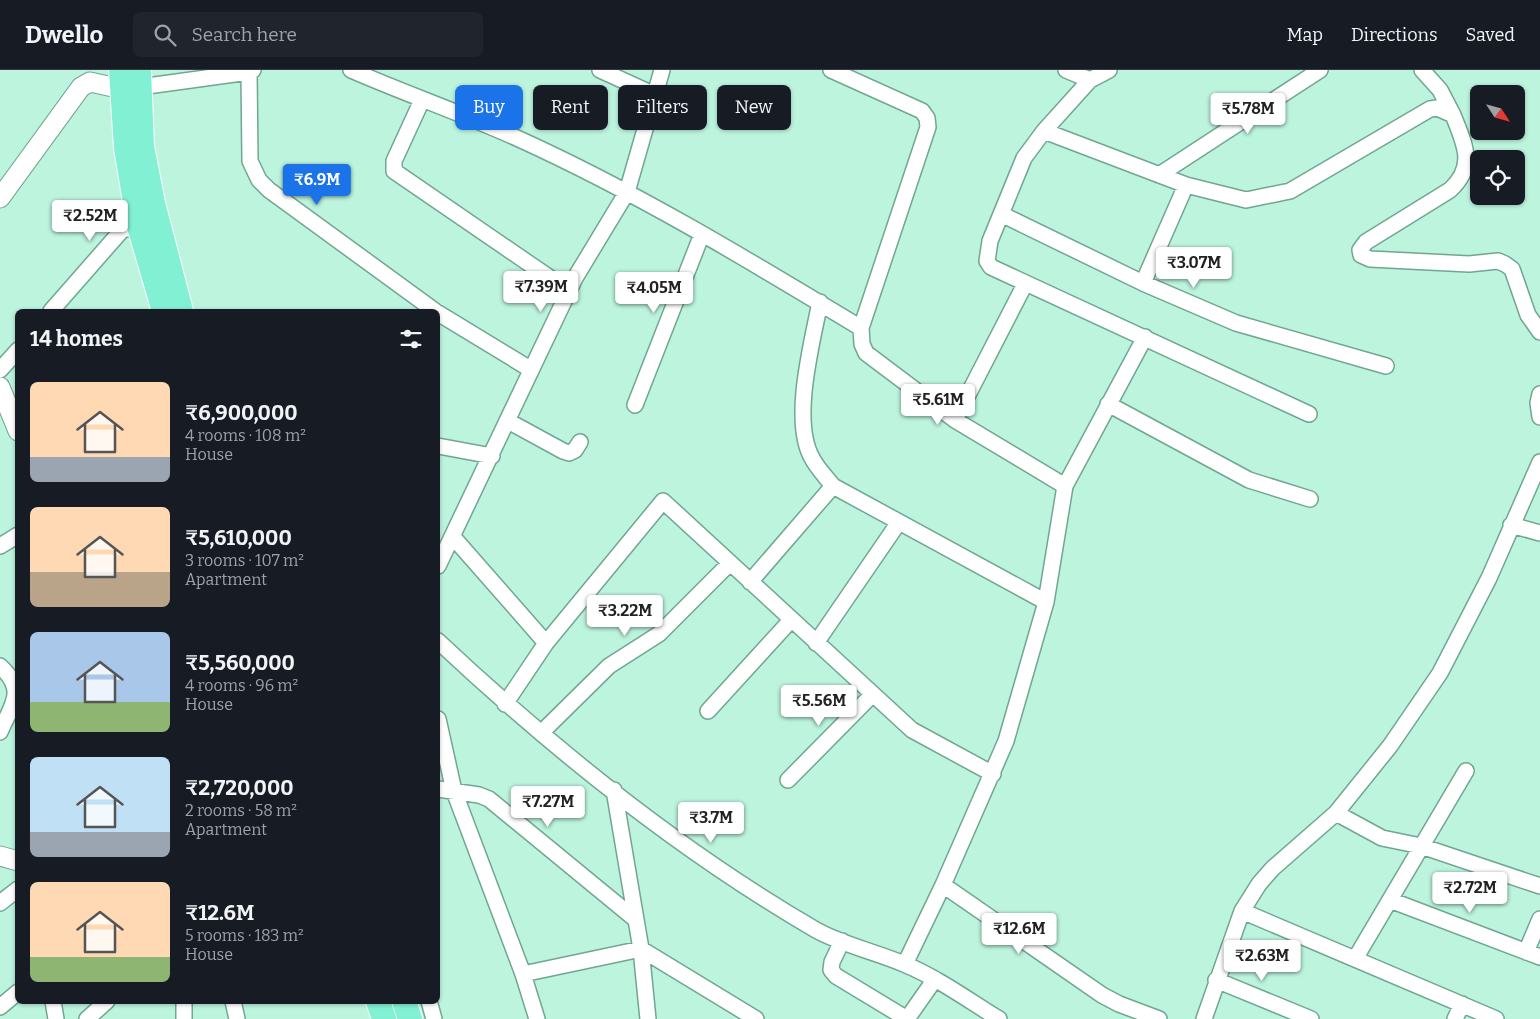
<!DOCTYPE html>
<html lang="en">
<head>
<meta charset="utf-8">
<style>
  :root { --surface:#171b24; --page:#20242c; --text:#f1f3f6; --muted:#9ea1a6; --line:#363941; --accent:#1a73e8 }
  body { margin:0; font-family:Bitter,serif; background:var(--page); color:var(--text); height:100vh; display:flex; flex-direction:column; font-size:19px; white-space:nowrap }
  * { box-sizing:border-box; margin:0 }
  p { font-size:16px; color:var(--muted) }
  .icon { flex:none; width:28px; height:28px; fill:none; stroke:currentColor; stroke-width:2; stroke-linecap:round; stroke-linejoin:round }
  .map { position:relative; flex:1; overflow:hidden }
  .details { position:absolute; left:15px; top:239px; width:425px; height:695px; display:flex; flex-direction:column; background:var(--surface); border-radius:8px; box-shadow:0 1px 4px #0004 }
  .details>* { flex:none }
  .hud { position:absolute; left:455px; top:15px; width:475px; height:45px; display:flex; gap:10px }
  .needle { width:32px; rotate:126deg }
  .fabs { position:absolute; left:1470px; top:15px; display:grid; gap:10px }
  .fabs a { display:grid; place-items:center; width:55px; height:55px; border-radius:8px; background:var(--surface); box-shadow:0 1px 4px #0004; font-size:25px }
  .price { position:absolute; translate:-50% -42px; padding:0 11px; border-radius:5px; background:#fff; color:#222; font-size:16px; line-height:32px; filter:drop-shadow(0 1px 2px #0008) }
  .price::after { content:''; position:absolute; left:50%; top:30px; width:15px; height:11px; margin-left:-8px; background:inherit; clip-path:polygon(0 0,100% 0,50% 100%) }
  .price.current { background:var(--accent); color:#fff }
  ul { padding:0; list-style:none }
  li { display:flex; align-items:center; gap:15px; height:125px; padding:0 15px }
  li span { display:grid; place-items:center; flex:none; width:140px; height:100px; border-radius:8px; color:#555 }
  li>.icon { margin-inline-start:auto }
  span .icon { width:60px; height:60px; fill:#fffc; stroke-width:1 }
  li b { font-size:21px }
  h2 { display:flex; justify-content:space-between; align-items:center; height:60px; padding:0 15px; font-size:21px }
  .chip { padding:0 18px; border-radius:8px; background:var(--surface); box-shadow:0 1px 4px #0004; font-size:18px; line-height:45px }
  .chip.current { background:var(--accent); color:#fff }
  header { display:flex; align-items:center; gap:30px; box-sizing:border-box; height:70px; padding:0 25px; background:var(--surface); border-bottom:1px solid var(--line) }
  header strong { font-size:24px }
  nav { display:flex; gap:28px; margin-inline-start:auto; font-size:18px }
  .search { width:350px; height:45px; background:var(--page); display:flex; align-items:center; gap:12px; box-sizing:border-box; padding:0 18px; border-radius:8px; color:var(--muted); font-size:19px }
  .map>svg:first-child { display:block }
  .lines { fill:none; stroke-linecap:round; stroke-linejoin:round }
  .minor-casing { stroke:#71a692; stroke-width:18 }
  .tertiary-casing { stroke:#71a692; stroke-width:21 }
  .primary-casing { stroke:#fff; stroke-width:26 }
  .minor { stroke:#fff; stroke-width:15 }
  .tertiary { stroke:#fff; stroke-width:19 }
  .primary { stroke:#82f1d3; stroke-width:24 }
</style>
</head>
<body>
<header>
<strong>Dwello</strong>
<div class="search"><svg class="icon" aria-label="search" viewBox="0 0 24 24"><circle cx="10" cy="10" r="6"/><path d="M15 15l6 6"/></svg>Search here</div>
<nav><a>Map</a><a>Directions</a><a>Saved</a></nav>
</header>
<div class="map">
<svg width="1540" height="949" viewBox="0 0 1540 949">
  <rect width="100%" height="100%" fill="#bcf4de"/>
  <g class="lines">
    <defs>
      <path id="minor" d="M351 0C406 24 464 44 519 69 638 123 750 191 861 258
        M600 0 655 25
        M831 0 922 41 927 48 928 57 861 258 862 274 866 283 955 350 1065 416
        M1066 0 1090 10 1044 61 1186 115 1246 130 1290 121 1430 39 1437 38 1453 45C1465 75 1476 96 1450 120L1366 172 1360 180 1361 185 1370 189 1469 194 1498 191 1505 194 1512 199 1528 245 1540 262
        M1422 0 1440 20 1453 45
        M249 2 250 91 259 110 269 120 435 241
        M1090 10 1109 0
        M140 17 249 2 253 0
        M422 30 394 91V101L569 221
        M1044 61 1024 88 990 171 987 191 991 197 1309 344
        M1159 105 1320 0
        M1001 144 1143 213 1236 253 1386 296
        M1143 213 1186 115
        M820 232C812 273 791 351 812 388 817 398 826 407 833 416L1046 532
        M51 241 122 160 147 155
        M438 243 530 299
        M0 300 18 280
        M1540 324 1538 333 1540 347
        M1108 334 1249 410 1310 429
        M635 335 702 164
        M955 350 1025 214
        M508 351 563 381 569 383 575 380 580 372
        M438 376 492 386
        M1511 455 1540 463
        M453 467 546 573
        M0 476 18 465
        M438 496 575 208 627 122 662 0
        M750 512 833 416
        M438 571C552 678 680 781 816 860 843 875 876 882 904 894 938 908 968 930 999 949
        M816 573 899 452
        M0 596C27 621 12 634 0 662
        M505 634 546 573 663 431 912 660 993 704
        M708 641 791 550
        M438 649 454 721 523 904
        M542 662 609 596 659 564 730 493
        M788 710 872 625
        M438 719 479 725 489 729 635 849
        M614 720 641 879 648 949
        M1336 743 1382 768 1421 776 1540 816
        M943 815 1006 671 1046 532 1065 416 1145 267
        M1390 830 1540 887
        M0 833 18 819
        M1242 841 1496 949
        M842 871 832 892 831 900 836 906 907 949
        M1526 882 1540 849
        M1355 889 1466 701
        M905 894 943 815 1102 925 1119 934 1159 949
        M1216 910 1311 949
        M53 931 56 949
        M233 931 237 949
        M429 931 434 949
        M0 937 18 922
        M87 949 107 931
        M184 949V931
        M537 949 523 904 641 879 756 949
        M907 949 935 909
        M1204 949 1242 841 1259 814 1273 798 1336 743 1390 676 1440 603 1489 508 1540 392
        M1455 949 1462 934"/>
      <path id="tertiary" d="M0 128 81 17 90 12 122 19
        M0 317 18 361
        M0 786 18 791"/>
      <path id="primary" d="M121 0 126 78 139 156 164 241
        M139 0 142 76 153 133 181 241
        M378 931 384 949
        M404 931 410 949"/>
    </defs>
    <use href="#minor" class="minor-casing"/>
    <use href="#tertiary" class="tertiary-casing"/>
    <use href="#primary" class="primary-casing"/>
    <use href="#minor" class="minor"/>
    <use href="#tertiary" class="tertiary"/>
    <use href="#primary" class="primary"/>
  </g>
</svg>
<div class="fabs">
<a><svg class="needle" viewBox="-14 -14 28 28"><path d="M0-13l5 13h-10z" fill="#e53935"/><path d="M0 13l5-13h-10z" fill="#9ea1a6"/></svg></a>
<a><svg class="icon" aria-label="locate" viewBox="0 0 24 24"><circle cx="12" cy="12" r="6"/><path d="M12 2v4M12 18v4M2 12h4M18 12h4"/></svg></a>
</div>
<b class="price" style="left:1248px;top:65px">₹5.78M</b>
<b class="price current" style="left:317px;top:136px">₹6.9M</b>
<b class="price" style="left:90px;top:172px">₹2.52M</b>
<b class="price" style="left:1194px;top:219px">₹3.07M</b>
<b class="price" style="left:541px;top:243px">₹7.39M</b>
<b class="price" style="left:654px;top:244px">₹4.05M</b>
<b class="price" style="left:938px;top:356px">₹5.61M</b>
<b class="price" style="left:625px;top:567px">₹3.22M</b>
<b class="price" style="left:819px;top:657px">₹5.56M</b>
<b class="price" style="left:548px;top:758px">₹7.27M</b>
<b class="price" style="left:711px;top:774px">₹3.7M</b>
<b class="price" style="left:1470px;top:844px">₹2.72M</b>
<b class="price" style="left:1019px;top:885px">₹12.6M</b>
<b class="price" style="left:1262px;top:912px">₹2.63M</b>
<div class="hud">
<a class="chip current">Buy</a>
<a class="chip">Rent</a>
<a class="chip">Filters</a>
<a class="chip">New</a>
</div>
<section class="details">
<h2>14 homes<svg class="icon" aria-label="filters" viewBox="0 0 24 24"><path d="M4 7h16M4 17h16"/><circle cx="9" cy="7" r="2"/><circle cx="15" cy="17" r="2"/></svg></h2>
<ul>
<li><span style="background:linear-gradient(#ffd9b3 75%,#9aa5b1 0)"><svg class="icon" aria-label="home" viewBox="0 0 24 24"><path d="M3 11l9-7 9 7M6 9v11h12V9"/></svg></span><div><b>₹6,900,000</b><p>4 rooms · 108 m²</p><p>House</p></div></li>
<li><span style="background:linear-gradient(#ffd9b3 65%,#b9a48a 0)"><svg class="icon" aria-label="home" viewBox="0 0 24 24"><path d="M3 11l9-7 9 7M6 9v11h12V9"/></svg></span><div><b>₹5,610,000</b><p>3 rooms · 107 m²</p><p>Apartment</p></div></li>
<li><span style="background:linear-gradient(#a9c7e8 70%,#8fb573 0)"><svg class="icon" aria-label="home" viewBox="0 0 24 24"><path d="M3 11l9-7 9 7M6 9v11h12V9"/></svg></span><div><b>₹5,560,000</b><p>4 rooms · 96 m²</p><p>House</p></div></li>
<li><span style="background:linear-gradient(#bfe0f5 75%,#9aa5b1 0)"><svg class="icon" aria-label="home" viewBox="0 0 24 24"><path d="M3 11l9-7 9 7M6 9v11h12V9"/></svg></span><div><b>₹2,720,000</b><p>2 rooms · 58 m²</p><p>Apartment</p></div></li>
<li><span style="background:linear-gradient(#ffd9b3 75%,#8fb573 0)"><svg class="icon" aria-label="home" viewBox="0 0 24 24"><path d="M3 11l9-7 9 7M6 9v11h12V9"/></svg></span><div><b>₹12.6M</b><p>5 rooms · 183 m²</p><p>House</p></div></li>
</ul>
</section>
</div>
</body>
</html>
